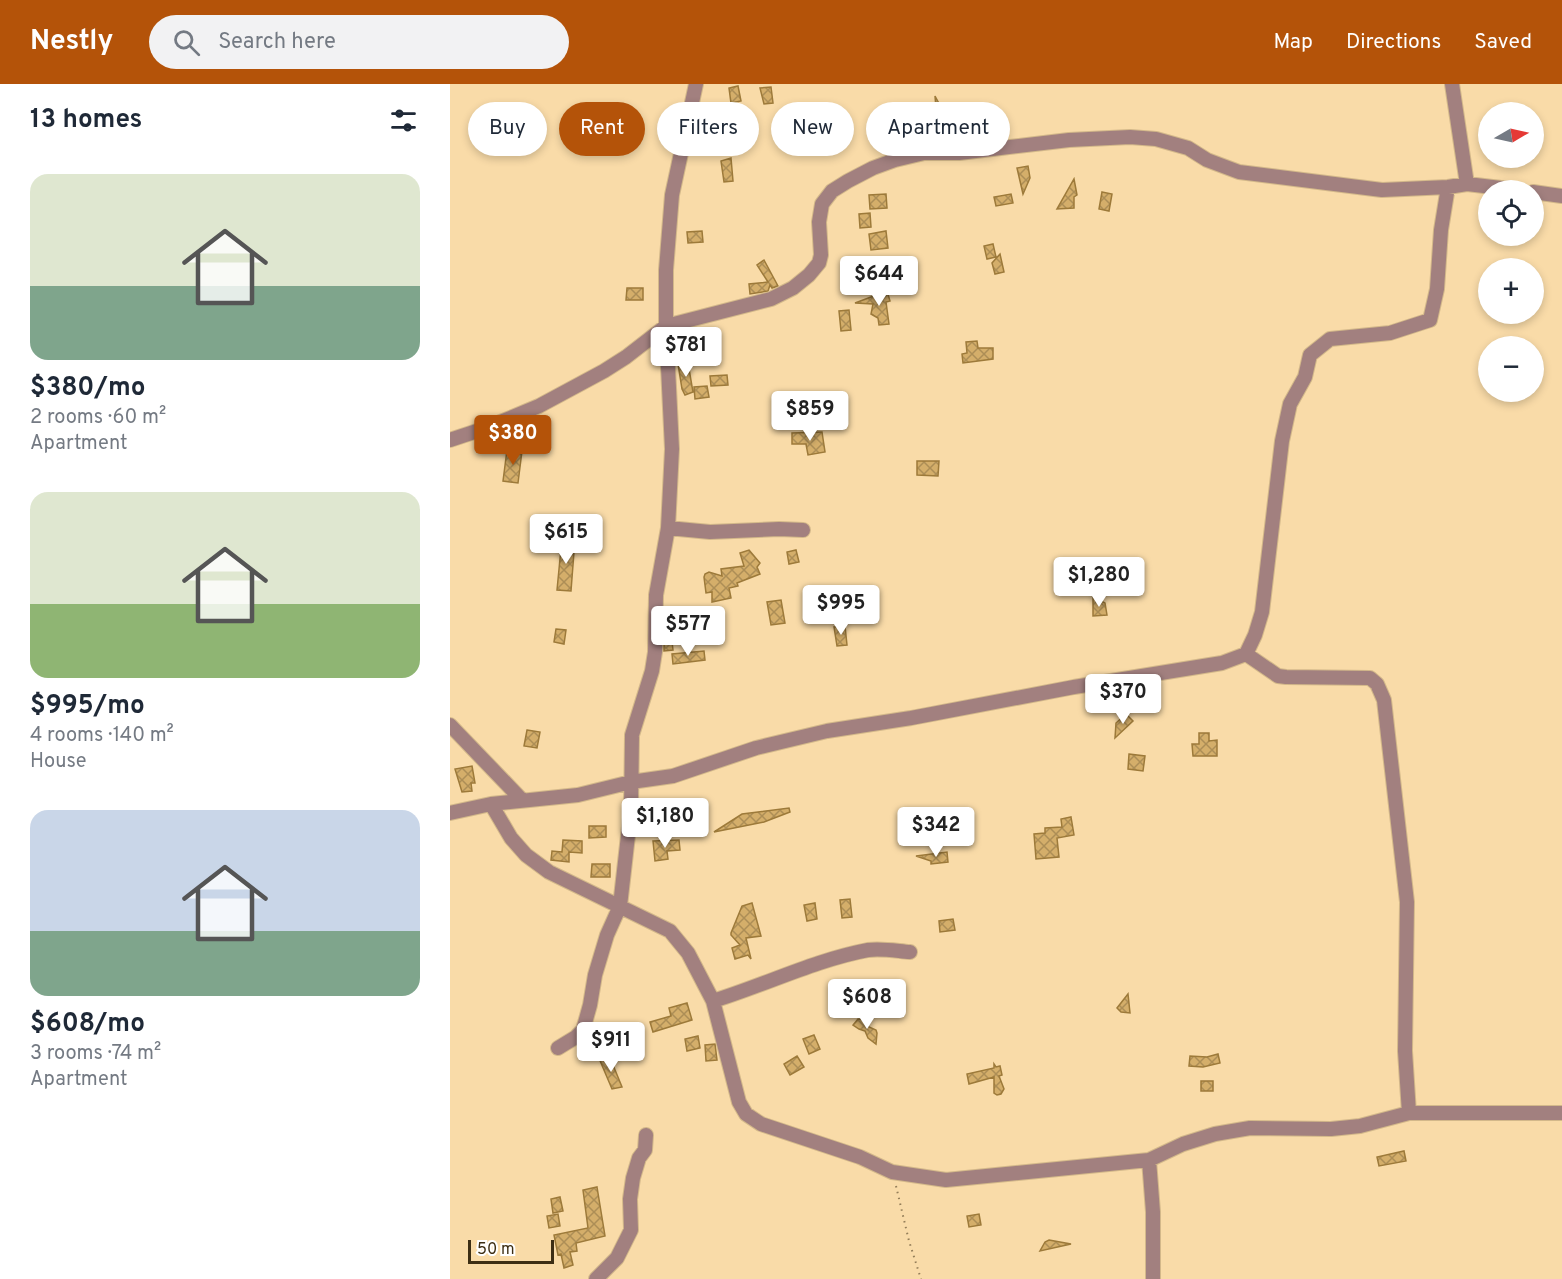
<!DOCTYPE html>
<html lang="en">
<head>
<meta charset="utf-8">
<style>
  :root { --surface:#fff; --page:#f2f2f3; --text:#1f2937; --muted:#747a83; --accent:#b45309 }
  body { margin:0; font-family:Overpass,sans-serif; background:var(--page); color:var(--text); height:100vh; display:flex; flex-direction:column; font-size:22px; white-space:nowrap }
  * { box-sizing:border-box; margin:0 }
  p { font-size:20px; color:var(--muted) }
  .icon { flex:none; width:33px; height:33px; fill:none; stroke:currentColor; stroke-width:2; stroke-linecap:round; stroke-linejoin:round }
  .map { position:relative; flex:1; overflow:hidden }
  .panel { display:flex; flex-direction:column; background:var(--surface); width:450px }
  .panel>* { flex:none }
  .guide { position:absolute; left:18px; top:18px; width:570px; height:54px; display:flex; gap:12px }
  .needle { width:39px; rotate:81deg }
  .controls { position:absolute; left:1028px; top:18px; display:grid; gap:12px }
  .controls a { display:grid; place-items:center; width:66px; height:66px; border-radius:50%; background:var(--surface); box-shadow:0 3px 9px #0003; font-size:30px }
  .scale { position:absolute; left:18px; bottom:15px; width:86px; box-sizing:border-box; padding-left:6px; border:3px solid #3d2e14; border-top:0; font-size:16px; line-height:21px; white-space:nowrap; color:#3d2e14; -webkit-text-stroke:4px #fff; paint-order:stroke }
  .price { position:absolute; translate:-50% -51px; padding:0 14px; border-radius:6px; background:#fff; color:#222; font-size:20px; line-height:39px; filter:drop-shadow(0 2px 3px #0008) }
  .price::after { content:''; position:absolute; left:50%; top:36px; width:18px; height:14px; margin-left:-9px; background:inherit; clip-path:polygon(0 0,100% 0,50% 100%) }
  .price.on { background:var(--accent); color:#fff }
  ul { padding:0; list-style:none }
  li { display:grid; align-content:center; gap:12px; height:318px; padding:0 30px }
  li span { display:grid; place-items:center; height:186px; border-radius:18px; color:#555 }
  li>.icon { margin-inline-start:auto }
  span .icon { width:108px; height:108px; fill:#fffc; stroke-width:1 }
  li b { font-size:26px }
  h2 { display:flex; justify-content:space-between; align-items:center; height:72px; padding:0 30px; font-size:26px }
  .chip { padding:0 21px; border-radius:27px; background:var(--surface); box-shadow:0 3px 9px #0003; font-size:21px; line-height:54px }
  .chip.on { background:var(--accent); color:#fff }
  header { display:flex; align-items:center; gap:36px; box-sizing:border-box; height:84px; padding:0 30px; background:var(--accent); color:#fff }
  header strong { font-size:28px }
  nav { display:flex; gap:33px; margin-inline-start:auto; font-size:21px }
  .search { width:420px; height:54px; background:var(--page); display:flex; align-items:center; gap:15px; box-sizing:border-box; padding:0 21px; border-radius:33px; color:var(--muted); font-size:22px }
  main { display:flex; flex:1; min-height:0 }
  .map>svg:first-child { display:block }
  .building { fill:url(#building-cross-hatch); stroke:#9d7a3a; stroke-width:1.5 }
  .lines { fill:none; stroke-linecap:round; stroke-linejoin:round }
  .minor-casing { stroke:#d3b88a; stroke-width:16 }
  .path { stroke:#947e59; stroke-width:2; stroke-dasharray:1.5 4.5; stroke-linecap:butt }
  .minor { stroke:#a2807f; stroke-width:14 }
</style>
</head>
<body>
<header>
<strong>Nestly</strong>
<div class="search"><svg class="icon" aria-label="search" viewBox="0 0 24 24"><circle cx="10" cy="10" r="6"/><path d="M15 15l6 6"/></svg>Search here</div>
<nav><a>Map</a><a>Directions</a><a>Saved</a></nav>
</header>
<main>
<section class="panel">
<h2>13 homes<svg class="icon" aria-label="filters" viewBox="0 0 24 24"><path d="M4 7h16M4 17h16"/><circle cx="9" cy="7" r="2"/><circle cx="15" cy="17" r="2"/></svg></h2>
<ul>
<li><span style="background:linear-gradient(#dfe7d0 60%,#7fa58c 0)"><svg class="icon" aria-label="home" viewBox="0 0 24 24"><path d="M3 11l9-7 9 7M6 9v11h12V9"/></svg></span><div><b>$380/mo</b><p>2 rooms · 60 m²</p><p>Apartment</p></div></li>
<li><span style="background:linear-gradient(#dfe7d0 60%,#8fb573 0)"><svg class="icon" aria-label="home" viewBox="0 0 24 24"><path d="M3 11l9-7 9 7M6 9v11h12V9"/></svg></span><div><b>$995/mo</b><p>4 rooms · 140 m²</p><p>House</p></div></li>
<li><span style="background:linear-gradient(#c9d6e8 65%,#7fa58c 0)"><svg class="icon" aria-label="home" viewBox="0 0 24 24"><path d="M3 11l9-7 9 7M6 9v11h12V9"/></svg></span><div><b>$608/mo</b><p>3 rooms · 74 m²</p><p>Apartment</p></div></li>
</ul>
</section>
<div class="map">
<svg width="1112" height="1195" viewBox="0 0 1112 1195">
  <defs>
    <pattern id="building-cross-hatch" width="8" height="8" patternUnits="userSpaceOnUse" patternTransform="scale(1.5)"><rect width="8" height="8" fill="#d4ae6a"/><path d="M0 0l8 8M0 8l8-8" fill="none" stroke="#ad8e56"/></pattern>
  </defs>
  <rect width="100%" height="100%" fill="#f9dba8"/>
  <path class="building" d="M288 2 291 17 281 19 279 4Z
    M321 3 323 19 314 20 310 4Z
    M485 12 498 36 487 37Z
    M515 42 533 45 506 54 503 46Z
    M281 74 283 97 274 98 271 77Z
    M578 82 580 94 573 110 567 84Z
    M624 95 627 111 624 113V124L607 125Z
    M652 108 662 110 659 127 649 125Z
    M436 110 437 124 420 125 419 111Z
    M561 110 563 119 546 122 544 113Z
    M420 129 421 143 410 144 409 130Z
    M252 147 253 158 238 159 237 148Z
    M436 147 438 164 421 166 419 150Z
    M543 160 546 173 537 175 534 162Z
    M550 170 554 188 545 190 542 179Z
    M314 176 328 202 322 204 320 201 318 207 300 210 299 200 318 198 307 181Z
    M177 204H193V216H176Z
    M437 207 440 217 436 218 439 240 429 241 428 234 421 230 423 220 405 219Z
    M399 226 401 246 391 247 389 227Z
    M527 257 528 264H543V275L513 279 512 270 517 269 516 258Z
    M238 279 243 308 235 311 232 305 228 280Z
    M277 291 278 301 261 302 260 292Z
    M257 302 259 313 245 315 244 303Z
    M372 348 375 368 358 371 356 360H342V349Z
    M57 366 72 367 68 399 53 397Z
    M467 377H489L488 392 467 391Z
    M112 454 125 455 121 507 107 506Z
    M299 466 310 479 307 483 310 490 287 499 288 502 279 504 281 514 262 518V508L256 509 254 493 255 490 259 488 272 492 271 485 294 482 290 469Z
    M346 466 349 478 339 480 337 468Z
    M643 513 655 519 657 531 643 532Z
    M331 516 335 539 321 541 317 518Z
    M220 541 223 566 214 567V542Z
    M395 542 397 561 387 562 384 543Z
    M106 545 116 546 114 560 104 558Z
    M254 567 255 576 223 580 222 570Z
    M676 630 683 637 665 654 666 639Z
    M77 646 90 648 87 664 74 662Z
    M749 649H759V657L767 656V672H743L742 660H749Z
    M679 670 695 672 693 687 678 685Z
    M22 682 25 699H21L22 707 12 708 5 685Z
    M339 724 340 728 314 738 264 748 292 730Z
    M621 733 624 751 607 754 609 773 586 775 584 750 595 749V744L612 743 611 735Z
    M139 742H156V753L139 754Z
    M113 756 132 757V769L119 768V778L101 776 102 767 112 768Z
    M229 756 230 766 217 767 218 775 205 777 203 757Z
    M497 768 498 778 481 780V777L466 772Z
    M142 780H160V793H141Z
    M400 815 402 833 392 834 390 816Z
    M302 819 311 852 296 854 301 875 298 871 285 875 282 864 290 861 281 851V849L292 822Z
    M365 819 367 835 357 837 354 821Z
    M503 835 505 846 490 848 489 837Z
    M678 910 680 929 671 928 667 924Z
    M237 919 242 936 203 948 200 938 221 932 219 924Z
    M408 935 415 936 419 943 426 946 427 949 426 960 418 954 415 947 409 945 403 941Z
    M364 951 370 965 359 970 353 955Z
    M173 952 177 961 175 962 177 972 160 969 156 959Z
    M248 952 250 964 237 967 235 955Z
    M265 960 267 976 256 977 255 961Z
    M768 970 770 979 753 983 739 982 740 972 757 973Z
    M148 972 161 976 172 1003 162 1005Z
    M347 972 354 983 340 991 334 980Z
    M544 980 546 983 550 982 552 991 549 992 554 1005 551 1010 547 1011 544 1009V993L519 1000 517 990 544 984Z
    M751 997H763V1007H751Z
    M954 1067 956 1077 929 1082 927 1073Z
    M147 1103 155 1152 126 1159 127 1167 120 1168 123 1181 114 1184 111 1170 108 1171 104 1151 138 1144 133 1106Z
    M110 1113 113 1127 103 1129 101 1115Z
    M108 1130 110 1142 99 1144 97 1132Z
    M529 1130 531 1141 519 1143 517 1132Z
    M599 1156 621 1160 590 1167 595 1158Z"/>
  <g class="lines">
    <defs>
      <path id="minor" d="M1002 0 1017 100
        M1083 108 1112 112
        M0 356 36 344 89 322 154 287 176 273 216 242 321 215 343 204 359 191 369 179 371 171 369 138 372 120 382 107 398 97 423 84 445 76 474 69H509L619 56 680 53 706 55 738 64 757 76 789 88 932 106 998 103 1017 100 1068 106
        M218 444 260 448 329 445 353 446
        M796 570 828 592 836 593 920 594 927 600 934 616 957 818 955 967 959 1029
        M0 641 72 716
        M41 720 61 754 76 771 99 788 220 847 238 869 263 917 289 1018 296 1030 311 1040 410 1073 442 1088 496 1096 699 1076 733 1060 765 1050 800 1044 881 1045 910 1042 959 1029H1112
        M0 729 41 720 128 711 181 698 223 692 306 664 377 647 461 634 624 603 772 579 796 570 805 551 812 528 832 357 840 320 855 293 860 271 880 255 940 249 980 236 987 205 991 146 998 103
        M263 917C315 901 365 876 418 866 431 864 447 867 460 868
        M108 964 126 953 133 946 140 921 145 891 157 851 170 822 181 725 182 651 202 587 205 568 206 511 218 444 222 365 216 242V186L222 111 246 0
        M699 1076 703 1128V1195
        M146 1195 167 1174 181 1146 180 1115 183 1094 189 1074 195 1066 196 1051"/>
    </defs>
    <use href="#minor" class="minor-casing"/>
    <path class="path" d="M446 1102 459 1157 471 1195"/>
    <use href="#minor" class="minor"/>
  </g>
</svg>
<div class="controls">
<a><svg class="needle" viewBox="-14 -14 28 28"><path d="M0-13l5 13h-10z" fill="#e53935"/><path d="M0 13l5-13h-10z" fill="#747a83"/></svg></a>
<a><svg class="icon" aria-label="locate" viewBox="0 0 24 24"><circle cx="12" cy="12" r="6"/><path d="M12 2v4M12 18v4M2 12h4M18 12h4"/></svg></a>
<a>+</a>
<a>−</a>
</div>
<div class="scale">50 m</div>
<b class="price" style="left:429px;top:223px">$644</b>
<b class="price" style="left:236px;top:294px">$781</b>
<b class="price" style="left:360px;top:358px">$859</b>
<b class="price on" style="left:63px;top:382px">$380</b>
<b class="price" style="left:116px;top:481px">$615</b>
<b class="price" style="left:649px;top:524px">$1,280</b>
<b class="price" style="left:391px;top:552px">$995</b>
<b class="price" style="left:238px;top:573px">$577</b>
<b class="price" style="left:673px;top:641px">$370</b>
<b class="price" style="left:215px;top:765px">$1,180</b>
<b class="price" style="left:486px;top:774px">$342</b>
<b class="price" style="left:417px;top:946px">$608</b>
<b class="price" style="left:161px;top:989px">$911</b>
<div class="guide">
<a class="chip">Buy</a>
<a class="chip on">Rent</a>
<a class="chip">Filters</a>
<a class="chip">New</a>
<a class="chip">Apartment</a>
</div>
</div>
</main>
</body>
</html>
